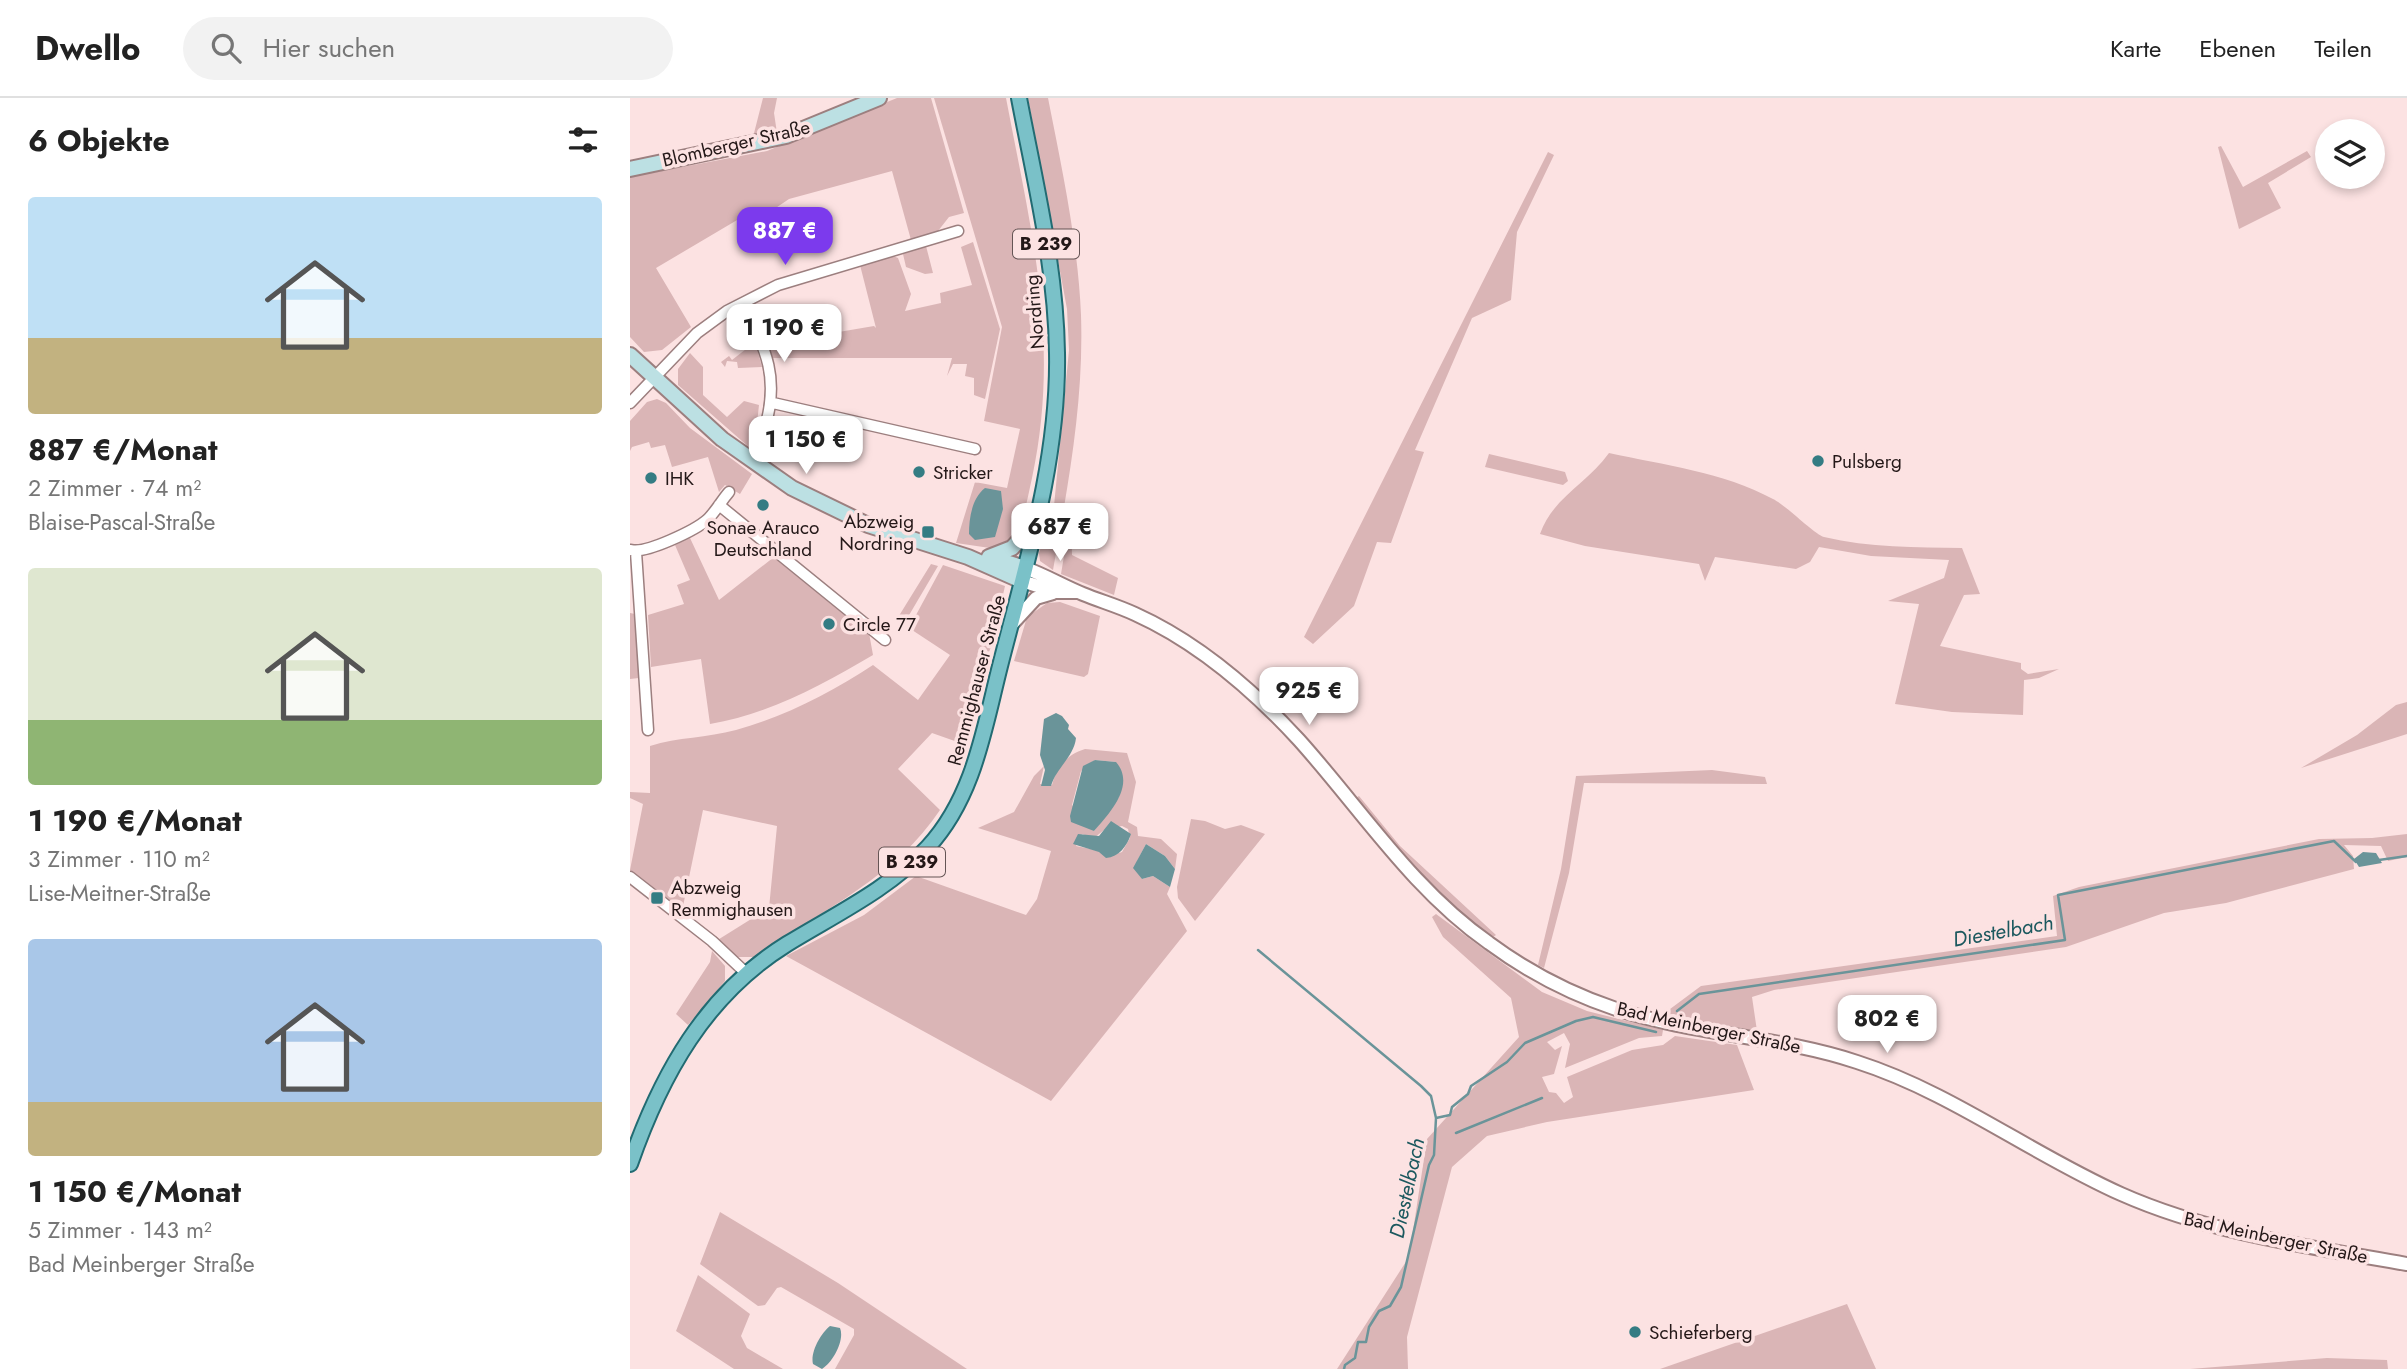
<!DOCTYPE html>
<html lang="de">
<head>
<meta charset="utf-8">
<style>
  :root { --surface:#fff; --page:#f2f2f2; --text:#222; --muted:#767676; --line:#e0e0e0; --accent:#7c3aed }
  body { margin:0; font-family:Jost,sans-serif; background:var(--page); color:var(--text); height:100vh; display:flex; flex-direction:column; font-size:26px; white-space:nowrap }
  * { box-sizing:border-box; margin:0 }
  p { font-size:23px; color:var(--muted) }
  .icon { flex:none; width:38px; height:38px; fill:none; stroke:currentColor; stroke-width:2; stroke-linecap:round; stroke-linejoin:round }
  .map { position:relative; flex:1; overflow:hidden }
  .panel { display:flex; flex-direction:column; background:var(--surface); width:630px }
  .panel>* { flex:none }
  .tools { position:absolute; left:1685px; top:21px; display:grid; gap:14px }
  .tools a { display:grid; place-items:center; width:70px; height:70px; border-radius:50%; background:var(--surface); box-shadow:0 4px 10px #0003; font-size:35px }
  .price { position:absolute; translate:-50% -60px; padding:0 16px; border-radius:14px; background:#fff; color:#222; font-size:23px; line-height:46px; filter:drop-shadow(0 2px 4px #0008) }
  .price::after { content:''; position:absolute; left:50%; top:42px; width:21px; height:16px; margin-left:-10px; background:inherit; clip-path:polygon(0 0,100% 0,50% 100%) }
  .price.current { background:var(--accent); color:#fff }
  ul { padding:0; list-style:none }
  li { display:grid; align-content:center; gap:14px; height:371px; padding:0 28px }
  li span { display:grid; place-items:center; height:217px; border-radius:7px; color:#555 }
  li>.icon { margin-inline-start:auto }
  span .icon { width:126px; height:126px; fill:#fffc; stroke-width:1 }
  li b { font-size:30px }
  h2 { display:flex; justify-content:space-between; align-items:center; height:84px; padding:0 28px; font-size:30px }
  header { display:flex; align-items:center; gap:42px; box-sizing:border-box; height:98px; padding:0 35px; background:var(--surface); border-bottom:2px solid var(--line) }
  header strong { font-size:33px }
  nav { display:flex; gap:38px; margin-inline-start:auto; font-size:24px }
  .search { width:490px; height:63px; background:var(--page); display:flex; align-items:center; gap:18px; box-sizing:border-box; padding:0 24px; border-radius:38px; color:var(--muted); font-size:26px }
  main { display:flex; flex:1; min-height:0 }
  .map>svg:first-child { display:block }
  .green { fill:#dab5b6; fill-rule:evenodd }
  .water { fill:#6a9499 }
  .lines { fill:none; stroke-linecap:round; stroke-linejoin:round }
  .stream { stroke:#6a9499; stroke-width:2.5 }
  .minor-casing { stroke:#9c7f7f; stroke-width:13 }
  .tertiary-casing { stroke:#9c7f7f; stroke-width:16 }
  .secondary-casing { stroke:#9c7f7f; stroke-width:18 }
  .primary-casing { stroke:#226b72; stroke-width:18 }
  .minor { stroke:#fff; stroke-width:10 }
  .tertiary { stroke:#fff; stroke-width:12 }
  .secondary { stroke:#bce0e3; stroke-width:14 }
  .primary { stroke:#7ac1c8; stroke-width:14 }
  .poi-dot { fill:#347c83; stroke:#fce2e2; stroke-width:2.5 }
  .labels { text-anchor:middle; stroke-width:7; stroke-linejoin:round; paint-order:stroke }
  .shield { fill:#fce2e2; stroke:#655555; stroke-width:2 }
  .shield-label { font-size:18px; font-weight:bold; fill:#241818 }
  .street-label { font-size:19px; fill:#241818; stroke:#fce2e2 }
  .poi-label { font-size:19px; fill:#241818; stroke:#fce2e2; text-anchor:start }
  .water-label { font-size:21px; font-style:italic; fill:#1b585e; stroke:#fce2e2 }
</style>
</head>
<body>
<header>
<strong>Dwello</strong>
<div class="search"><svg class="icon" aria-label="search" viewBox="0 0 24 24"><circle cx="10" cy="10" r="6"/><path d="M15 15l6 6"/></svg>Hier suchen</div>
<nav><a>Karte</a><a>Ebenen</a><a>Teilen</a></nav>
</header>
<main>
<section class="panel">
<h2>6 Objekte<svg class="icon" aria-label="filters" viewBox="0 0 24 24"><path d="M4 7h16M4 17h16"/><circle cx="9" cy="7" r="2"/><circle cx="15" cy="17" r="2"/></svg></h2>
<ul>
<li><span style="background:linear-gradient(#bfe0f5 65%,#c2b280 0)"><svg class="icon" aria-label="home" viewBox="0 0 24 24"><path d="M3 11l9-7 9 7M6 9v11h12V9"/></svg></span><div><b>887 €/Monat</b><p>2 Zimmer · 74 m²</p><p>Blaise-Pascal-Straße</p></div></li>
<li><span style="background:linear-gradient(#dfe7d0 70%,#8fb573 0)"><svg class="icon" aria-label="home" viewBox="0 0 24 24"><path d="M3 11l9-7 9 7M6 9v11h12V9"/></svg></span><div><b>1 190 €/Monat</b><p>3 Zimmer · 110 m²</p><p>Lise-Meitner-Straße</p></div></li>
<li><span style="background:linear-gradient(#a9c7e8 75%,#c2b280 0)"><svg class="icon" aria-label="home" viewBox="0 0 24 24"><path d="M3 11l9-7 9 7M6 9v11h12V9"/></svg></span><div><b>1 150 €/Monat</b><p>5 Zimmer · 143 m²</p><p>Bad Meinberger Straße</p></div></li>
</ul>
</section>
<div class="map">
<svg width="1777" height="1271" viewBox="0 0 1777 1271">
  <rect width="100%" height="100%" fill="#fce2e2"/>
  <path class="green" d="M133 0H147L144 15 147 35 123 39Z
    M267 0H301L334 115 319 119 308 133 281 142 262 73 159 101 131 120 119 115 26 170 61 229 32 252 14 254 0 239V79L137 53Z
    M304 0H376C401 132 431 244 402 380 397 402 394 425 381 445L360 450 326 445 345 384 377 390 390 331 354 323 372 229Z
    M398 0H418C432 71 448 145 451 217 454 304 438 387 423 472L410 463 409 455 424 408 439 252 437 211Z
    M1591 48 1613 89 1677 53 1681 59 1638 85 1651 110 1609 131 1588 49Z
    M918 54 924 57 887 134 881 202 842 220 785 352 794 354 761 445 747 444 724 508 683 546 674 539Z
    M343 144 370 231 355 301 344 297V280L335 278 337 266H323L317 278 322 260H143L138 246 244 228 246 230 230 167 263 158 268 160 281 196 275 213 311 205 310 195 342 187 331 149Z
    M296 148 303 175 295 176 276 169 273 156Z
    M125 244 132 269 108 270 107 264 97 263 95 269 91 264 99 258 102 262Z
    M60 255 73 269V297L97 319 114 303 129 307 126 334 129 336 120 350 48 287V271Z
    M27 301 36 305 60 330 122 376 110 396 95 387 89 394 78 359 42 369 35 347 21 350 19 344 2 349 0 353V323L17 304Z
    M979 355C1034 367 1093 374 1143 401 1157 408 1184 436 1194 439 1239 450 1287 449 1332 450L1350 496 1334 497 1310 548 1391 565V571L1398 576 1429 571 1409 580 1394 582 1393 617 1322 614 1265 606 1289 506 1258 503 1314 480 1319 462 1241 458 1189 449 1180 464 1166 471 1085 459 1075 483 1069 466 955 448 910 436C923 399 957 386 979 355Z
    M859 356 935 374 938 383 933 387 855 369Z
    M441 416 442 457 488 480 484 497 431 476Z
    M60 440 89 502 144 459 239 535 243 557C192 587 139 616 80 626L71 561 21 569 18 517 54 506 47 487 60 482 45 447Z
    M301 466 308 468 275 524H270L267 521Z
    M313 467 375 488 362 546 353 570 345 620 336 647 302 635 268 671 310 712C265 780 189 814 124 859H106L86 843 139 810 147 728 73 712 52 813 0 772 13 706 0 700V694L20 695V648C48 639 77 640 106 632 154 619 202 594 243 567L288 602 320 557 279 530Z
    M430 504 470 518 458 576 454 579 384 563 397 519 417 505Z
    M0 515 5 516 9 580 0 581Z
    M1777 604V636L1671 670 1727 637 1766 607Z
    M455 651 497 655 506 684 498 724 507 729 508 738 531 741 547 756 545 771 535 758 516 746 507 763 512 781 523 778 540 789 537 796 557 833 421 1003 156 858 234 817 286 778 396 817 407 801 421 753 348 730 384 714 404 678 414 668 410 686 422 687C426 669 438 656 455 651ZM465 662 486 664 489 699 464 733 442 707 451 673ZM492 728 498 731 500 740 492 754 486 756 446 748 452 736 464 740 474 732Z
    M1082 672 1135 679 1137 686 954 685 939 775 914 870 908 867 931 771 946 678Z
    M729 698 770 748 866 837 863 839 816 803 724 701Z
    M561 721 575 723 595 731 611 727 635 736 565 823 548 800 547 789Z
    M1777 736V759L1758 763 1751 748 1714 747 1723 758 1724 771 1596 805 1534 815 1436 849 1144 892 1122 899 1127 933 1032 917 1071 888 1427 838 1423 798 1449 789 1689 741 1742 740Z
    M806 816 912 894 957 913 1033 932 1032 938 1009 940 935 970 940 946 934 935 917 944 925 952 932 948 924 976 912 979 919 994 926 995 934 1005 943 999 937 979 1002 952 1033 947 1045 938 1107 947 1124 992 917 1024 857 1038 822 1069 777 1239 778 1271H707L779 1159 797 1041 889 939 881 900 813 839 802 819Z
    M82 853 95 868V883L58 927 46 916 80 864Z
    M90 1114 208 1185 337 1271H205L224 1237V1231L151 1189 147 1190 135 1207 128 1208 70 1166Z
    M68 1177 120 1216 111 1238 117 1250 153 1271H104L46 1233Z
    M1217 1206 1246 1271H1029H1030Z
    M1697 1260 1757 1262 1758 1271H1560Z"/>
  <path class="water" d="M355 390 371 393 373 411 365 439 345 442 339 436C339 420 342 400 355 390Z
    M426 615 432 618 439 627 438 631 446 640C444 659 426 670 421 688H411L415 672 410 657 414 621Z
    M465 662 486 664C506 687 480 715 464 733L441 724 440 718 453 668Z
    M481 723 501 736C497 748 489 759 476 760L469 754 443 746 448 736 469 738Z
    M516 746 535 758 545 771 540 789 523 778 512 781 503 770Z
    M1733 754 1746 755 1752 765 1729 769 1724 761Z
    M200 1228 210 1230C215 1242 203 1264 192 1271L183 1266C180 1254 191 1235 200 1228Z"/>
  <g class="lines">
    <path class="stream" d="M1749 762 1777 758
      M628 852 791 988 801 998 806 1020
      M1047 913 1069 896 1435 842 1428 797 1704 743 1726 764
      M826 1035 912 1000
      M714 1271 715 1267 725 1260 728 1244H736L739 1229 749 1213 760 1208 771 1189 799 1067 804 1057 806 1020 820 1017 822 1009 838 996 841 988 877 964 895 945 946 923 963 919 1026 934"/>
    <defs>
      <path id="minor" d="M112 206C137 252 150 281 134 333
        M0 305 67 235 97 213 148 187 328 133
        M143 305 345 351
        M89 407 255 542
        M1 452C16 456 66 432 78 421 86 413 92 402 99 394
        M6 454 18 632
        M0 779 82 843 117 876"/>
      <path id="tertiary" d="M395 470C415 477 433 488 453 496 470 503 488 508 505 516 567 544 623 592 669 642 731 711 782 791 859 845 897 873 941 896 986 911 1064 937 1149 938 1227 964 1321 994 1401 1056 1491 1096 1581 1136 1681 1149 1777 1166
        M392 483 426 494H446
        M383 525 406 500 423 495"/>
      <path id="secondary" d="M0 71 156 38 249 0
        M0 257 92 341 162 390 238 427 338 459 392 483
        M359 459 382 450 405 425
        M359 459 395 470"/>
      <path id="primary" d="M0 1066C31 977 75 897 157 846 206 816 259 791 298 749 344 699 354 631 370 568 396 466 429 361 427 255 426 169 405 84 389 0"/>
    </defs>
    <use href="#minor" class="minor-casing"/>
    <use href="#tertiary" class="tertiary-casing"/>
    <use href="#secondary" class="secondary-casing"/>
    <use href="#primary" class="primary-casing"/>
    <use href="#minor" class="minor"/>
    <use href="#tertiary" class="tertiary"/>
    <use href="#secondary" class="secondary"/>
    <use href="#primary" class="primary"/>
  </g>
  <g class="poi-dot">
    <circle cx="1188" cy="363" r="7"/>
    <circle cx="289" cy="374" r="7"/>
    <circle cx="21" cy="380" r="7"/>
    <circle cx="133" cy="407" r="7"/>
    <rect x="291" y="427" width="14" height="14" rx="3.5"/>
    <circle cx="199" cy="526" r="7"/>
    <rect x="20" y="793" width="14" height="14" rx="3.5"/>
    <circle cx="1005" cy="1234" r="7"/>
  </g>
  <g class="labels">
    <g class="shield">
      <rect x="383" y="131.5" width="66" height="29" rx="5"/>
      <rect x="249" y="749.5" width="66" height="29" rx="5"/>
    </g>
    <g class="shield-label">
      <text x="416" y="152">B 239</text>
      <text x="282" y="770">B 239</text>
    </g>
    <g class="street-label">
      <text transform="translate(106 45) rotate(-13)" y="7">Blomberger Straße</text>
      <text transform="translate(404 214) rotate(-95)" y="7">Nordring</text>
      <text transform="translate(346 582) rotate(-75)" y="7">Remmighauser Straße</text>
      <text transform="translate(1079 929) rotate(12)" y="7">Bad Meinberger Straße</text>
      <text transform="translate(1646 1139) rotate(12)" y="7">Bad Meinberger Straße</text>
    </g>
    <g class="poi-label">
      <text x="1202" y="370">Pulsberg</text>
      <text x="303" y="381">Stricker</text>
      <text x="35" y="387">IHK</text>
      <text x="284" y="430" text-anchor="end">Abzweig<tspan x="284" dy="22">Nordring</tspan></text>
      <text x="133" y="436" text-anchor="middle">Sonae Arauco<tspan x="133" dy="22">Deutschland</tspan></text>
      <text x="213" y="533">Circle 77</text>
      <text x="41" y="796">Abzweig<tspan x="41" dy="22">Remmighausen</tspan></text>
      <text x="1019" y="1241">Schieferberg</text>
    </g>
    <g class="water-label">
      <text transform="translate(1373 833) rotate(-10)" y="7">Diestelbach</text>
      <text transform="translate(777 1090) rotate(-78)" y="7">Diestelbach</text>
    </g>
  </g>
</svg>
<div class="tools">
<a><svg class="icon" aria-label="layers" viewBox="0 0 24 24"><path d="M12 4l9 5-9 5-9-5zM3 14l9 5 9-5"/></svg></a>
</div>
<b class="price current" style="left:155px;top:169px">887 €</b>
<b class="price" style="left:154px;top:266px">1 190 €</b>
<b class="price" style="left:176px;top:378px">1 150 €</b>
<b class="price" style="left:430px;top:465px">687 €</b>
<b class="price" style="left:679px;top:629px">925 €</b>
<b class="price" style="left:1257px;top:957px">802 €</b>
</div>
</main>
</body>
</html>
